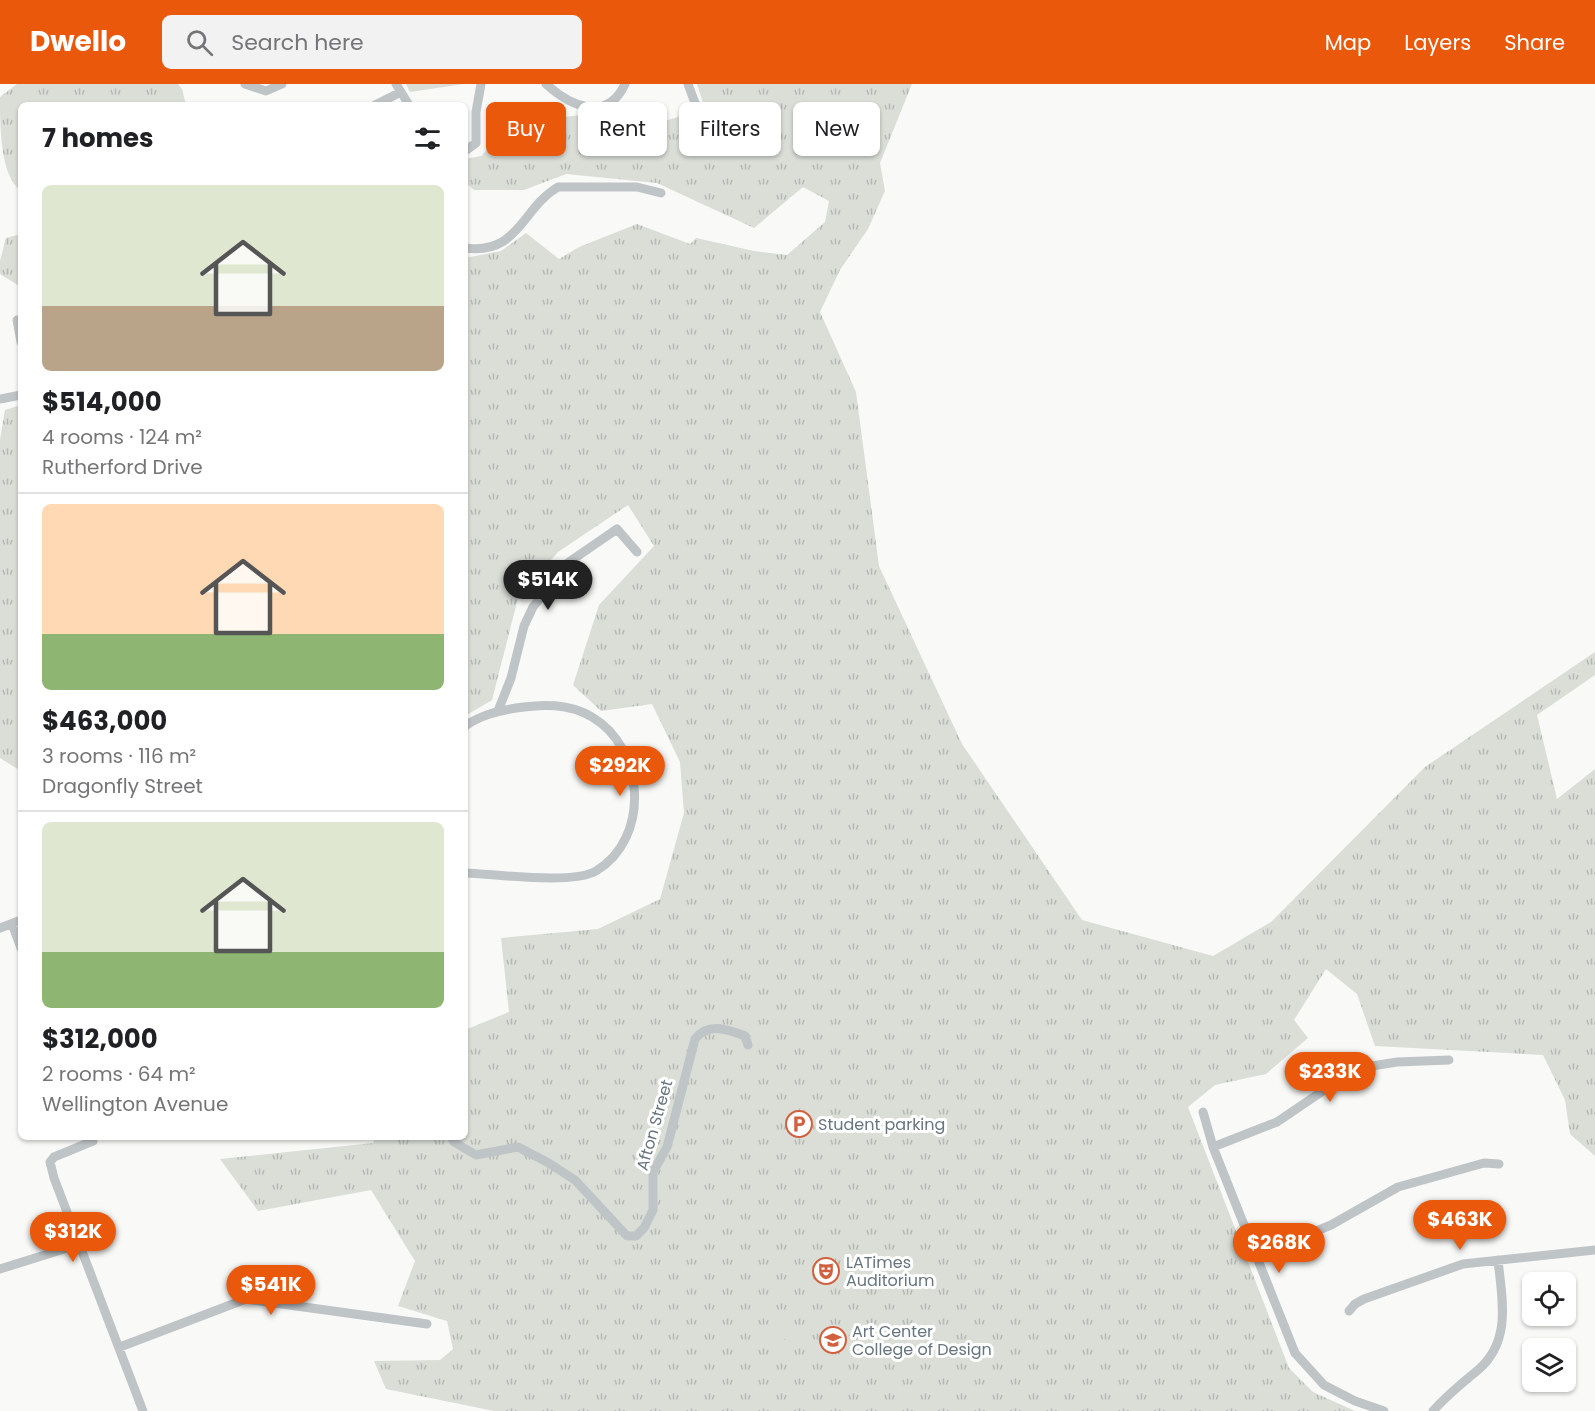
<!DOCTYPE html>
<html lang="en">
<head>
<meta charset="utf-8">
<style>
  :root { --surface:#fff; --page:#f2f2f2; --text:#202124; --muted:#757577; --line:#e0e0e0; --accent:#ea580c }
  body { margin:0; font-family:Poppins,sans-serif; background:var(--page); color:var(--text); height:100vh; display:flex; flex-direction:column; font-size:22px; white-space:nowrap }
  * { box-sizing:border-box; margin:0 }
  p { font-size:20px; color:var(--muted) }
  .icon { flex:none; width:33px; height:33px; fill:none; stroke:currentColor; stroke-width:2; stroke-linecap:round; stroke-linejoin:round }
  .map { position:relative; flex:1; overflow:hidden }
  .panel { position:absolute; left:18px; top:18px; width:450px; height:1038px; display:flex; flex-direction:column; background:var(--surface); border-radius:9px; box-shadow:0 2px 4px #0004 }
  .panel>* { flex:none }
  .top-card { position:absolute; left:486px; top:18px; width:570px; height:54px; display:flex; gap:12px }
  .tools { position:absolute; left:1522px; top:1188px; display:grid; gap:12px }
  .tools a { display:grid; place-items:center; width:54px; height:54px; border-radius:9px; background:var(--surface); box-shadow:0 2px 4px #0004; font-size:30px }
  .price { position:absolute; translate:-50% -51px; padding:0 14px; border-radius:21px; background:var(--accent); color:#fff; font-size:20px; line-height:39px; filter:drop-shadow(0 2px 3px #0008) }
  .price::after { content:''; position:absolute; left:50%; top:36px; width:18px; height:14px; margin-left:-9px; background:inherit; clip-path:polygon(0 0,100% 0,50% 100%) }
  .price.on { background:#222; color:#fff }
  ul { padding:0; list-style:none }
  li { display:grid; align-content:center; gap:12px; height:318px; padding:0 24px }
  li+li { border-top:2px solid var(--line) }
  li span { display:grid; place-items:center; height:186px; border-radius:9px; color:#555 }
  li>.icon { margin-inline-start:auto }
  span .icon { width:108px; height:108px; fill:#fffc; stroke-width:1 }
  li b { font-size:26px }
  h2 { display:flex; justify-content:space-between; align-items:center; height:72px; padding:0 24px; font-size:26px }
  .pill { padding:0 21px; border-radius:9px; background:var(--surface); box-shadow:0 2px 4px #0004; font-size:21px; line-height:54px }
  .pill.on { background:var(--accent); color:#fff }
  header { display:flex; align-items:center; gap:36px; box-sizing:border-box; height:84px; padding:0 30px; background:var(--accent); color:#fff }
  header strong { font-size:28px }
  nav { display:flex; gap:33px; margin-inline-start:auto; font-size:21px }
  .search { width:420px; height:54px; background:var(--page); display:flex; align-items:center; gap:15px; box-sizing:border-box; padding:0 21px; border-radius:9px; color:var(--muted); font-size:22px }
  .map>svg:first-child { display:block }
  .grass { fill:url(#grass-tufts) }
  .green { fill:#daded7 }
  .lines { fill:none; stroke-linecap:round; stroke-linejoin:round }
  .minor { stroke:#bfc4c7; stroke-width:9 }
  .labels { text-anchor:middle; stroke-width:6; stroke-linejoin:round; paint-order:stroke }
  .poi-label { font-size:16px; fill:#67757f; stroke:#fff; text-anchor:start }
  .street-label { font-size:16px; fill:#67757f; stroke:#fff }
</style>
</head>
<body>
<header>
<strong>Dwello</strong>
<div class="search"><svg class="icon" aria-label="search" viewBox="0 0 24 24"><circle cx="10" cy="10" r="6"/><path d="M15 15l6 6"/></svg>Search here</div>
<nav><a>Map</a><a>Layers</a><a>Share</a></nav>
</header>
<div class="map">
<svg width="1595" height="1327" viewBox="0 0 1595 1327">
  <defs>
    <pattern id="grass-tufts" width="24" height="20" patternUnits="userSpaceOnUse" patternTransform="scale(1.5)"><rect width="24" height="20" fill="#daded7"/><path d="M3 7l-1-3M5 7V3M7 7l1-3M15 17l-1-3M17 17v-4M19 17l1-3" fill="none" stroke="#b5b9b4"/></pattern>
  </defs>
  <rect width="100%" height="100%" fill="#f9f9f8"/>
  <path class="grass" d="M17 0H178L182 5 186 21H21V107C0 92 0 42 0 13Z
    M406 0H464L410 8Z
    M697 0H912L880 79 885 107 868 145 840 186 820 228 856 308 879 482 962 660 1082 836 1213 872 1271 838 1425 683 1595 568V591L1537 631 1557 715 1595 685V1072L1570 1050 1565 1016 1543 971 1375 962 1357 910 1326 885 1294 936 1308 954 1266 990 1215 1001 1188 1023 1289 1284 1313 1308 1355 1327H494L386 1305 374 1277 440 1276 453 1265 447 1237 398 1222 415 1177 371 1106 258 1127 220 1075 373 1059 376 1053H465V946L509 928 501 854 598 845 660 815 684 729 680 678 652 620 601 627 573 601 599 521 654 462 628 421 558 468 518 514 492 616 465 632V174L501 167 526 149 559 175 579 163 637 140 690 160 696 154 754 167 787 171 825 138 829 117 803 103 754 144 657 99 566 90 524 106H474L465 98V75L481 72 504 48 554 34 619 27 651 41 705 25Z
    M21 150V203L0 190V177L6 154Z
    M21 321V687L0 674V356L5 326Z"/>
  <path class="green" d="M784 1237 789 1254 761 1261 756 1245Z"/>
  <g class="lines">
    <path class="minor" d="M245 0 266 7 282 0
      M396 0 409 21
      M546 0C570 22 607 39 625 0
      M688 0 695 19 711 37
      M375 21 399 9
      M465 67 476 59V28L481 0
      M465 164C519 171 521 125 558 103H637L661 109
      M17 236 21 258
      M0 315 21 311
      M498 627 511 594 524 542 533 523 550 502 556 487 617 445 637 468
      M465 642C481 631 498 627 516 624 542 620 569 619 592 633 645 664 651 754 596 787 572 801 495 790 465 789
      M12 840 21 864
      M0 844 21 836
      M1203 1028 1213 1063 1295 1269 1324 1301 1355 1317 1384 1327
      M92 1053 93 1057 54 1073 50 1078 54 1094 143 1327
      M451 1053 454 1058 476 1071 518 1063 547 1078 575 1096 627 1152H636L644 1144 653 1126V1088L667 1063 695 955C708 938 727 945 745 952L748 961
      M1213 1063 1277 1038 1339 996 1366 983 1397 978 1449 976
      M1258 1171 1331 1141 1398 1103 1484 1079 1499 1080
      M0 1185 80 1160
      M1349 1227 1355 1220 1364 1215 1463 1180 1595 1166
      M120 1263 246 1215 427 1240
      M1433 1327C1447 1311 1462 1299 1478 1286 1512 1257 1502 1215 1498 1176"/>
  </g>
  <defs>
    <symbol id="parking-ring" viewBox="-11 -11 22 22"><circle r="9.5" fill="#fff" stroke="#d2603f" stroke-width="1.5"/><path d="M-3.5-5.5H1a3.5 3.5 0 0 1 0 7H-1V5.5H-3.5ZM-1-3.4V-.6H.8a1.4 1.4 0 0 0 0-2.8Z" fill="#d2603f"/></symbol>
    <symbol id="theatre-ring" viewBox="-11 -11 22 22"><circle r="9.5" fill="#fff" stroke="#d2603f" stroke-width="1.5"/><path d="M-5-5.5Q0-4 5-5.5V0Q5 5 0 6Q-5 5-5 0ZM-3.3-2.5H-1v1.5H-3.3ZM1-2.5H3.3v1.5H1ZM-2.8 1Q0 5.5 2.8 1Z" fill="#d2603f"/></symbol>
    <symbol id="university-ring" viewBox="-11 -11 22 22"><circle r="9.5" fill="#fff" stroke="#d2603f" stroke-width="1.5"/><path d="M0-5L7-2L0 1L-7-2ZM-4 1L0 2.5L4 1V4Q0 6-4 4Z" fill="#d2603f"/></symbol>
  </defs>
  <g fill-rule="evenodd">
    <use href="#parking-ring" x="784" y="1025" width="30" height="30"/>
    <use href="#theatre-ring" x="811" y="1172" width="30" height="30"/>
    <use href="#university-ring" x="818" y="1241" width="30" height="30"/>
  </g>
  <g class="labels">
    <g class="poi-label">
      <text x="818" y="1046">Student parking</text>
      <text x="846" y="1184">LATimes<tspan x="846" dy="18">Auditorium</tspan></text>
      <text x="852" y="1253">Art Center<tspan x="852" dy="18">College of Design</tspan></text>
    </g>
    <g class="street-label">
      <text transform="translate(654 1041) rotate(-74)" y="6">Afton Street</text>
    </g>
  </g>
</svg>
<div class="tools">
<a><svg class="icon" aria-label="locate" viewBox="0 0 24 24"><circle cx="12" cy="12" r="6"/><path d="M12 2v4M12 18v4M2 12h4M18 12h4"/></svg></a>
<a><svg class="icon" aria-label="layers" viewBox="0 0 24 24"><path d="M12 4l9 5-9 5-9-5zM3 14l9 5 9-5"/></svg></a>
</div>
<b class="price on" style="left:548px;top:527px">$514K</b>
<b class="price" style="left:620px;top:713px">$292K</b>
<b class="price" style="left:1330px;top:1019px">$233K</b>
<b class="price" style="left:1460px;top:1167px">$463K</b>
<b class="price" style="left:73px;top:1179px">$312K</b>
<b class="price" style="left:1279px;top:1190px">$268K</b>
<b class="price" style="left:271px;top:1232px">$541K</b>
<div class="top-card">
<a class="pill on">Buy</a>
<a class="pill">Rent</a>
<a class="pill">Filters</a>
<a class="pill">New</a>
</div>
<section class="panel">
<h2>7 homes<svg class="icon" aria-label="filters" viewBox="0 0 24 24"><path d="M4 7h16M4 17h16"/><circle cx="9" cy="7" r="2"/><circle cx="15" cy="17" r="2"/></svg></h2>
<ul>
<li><span style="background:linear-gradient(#dfe7d0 65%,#b9a48a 0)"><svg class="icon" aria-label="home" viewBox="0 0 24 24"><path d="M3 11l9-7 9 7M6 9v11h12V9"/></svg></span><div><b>$514,000</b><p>4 rooms · 124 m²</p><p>Rutherford Drive</p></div></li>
<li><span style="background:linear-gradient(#ffd9b3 70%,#8fb573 0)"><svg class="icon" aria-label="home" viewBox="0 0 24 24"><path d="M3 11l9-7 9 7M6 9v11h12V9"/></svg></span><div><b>$463,000</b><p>3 rooms · 116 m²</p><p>Dragonfly Street</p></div></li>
<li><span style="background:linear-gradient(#dfe7d0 70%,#8fb573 0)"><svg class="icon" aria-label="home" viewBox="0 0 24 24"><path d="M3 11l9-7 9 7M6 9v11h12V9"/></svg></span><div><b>$312,000</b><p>2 rooms · 64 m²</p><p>Wellington Avenue</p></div></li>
</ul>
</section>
</div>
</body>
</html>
